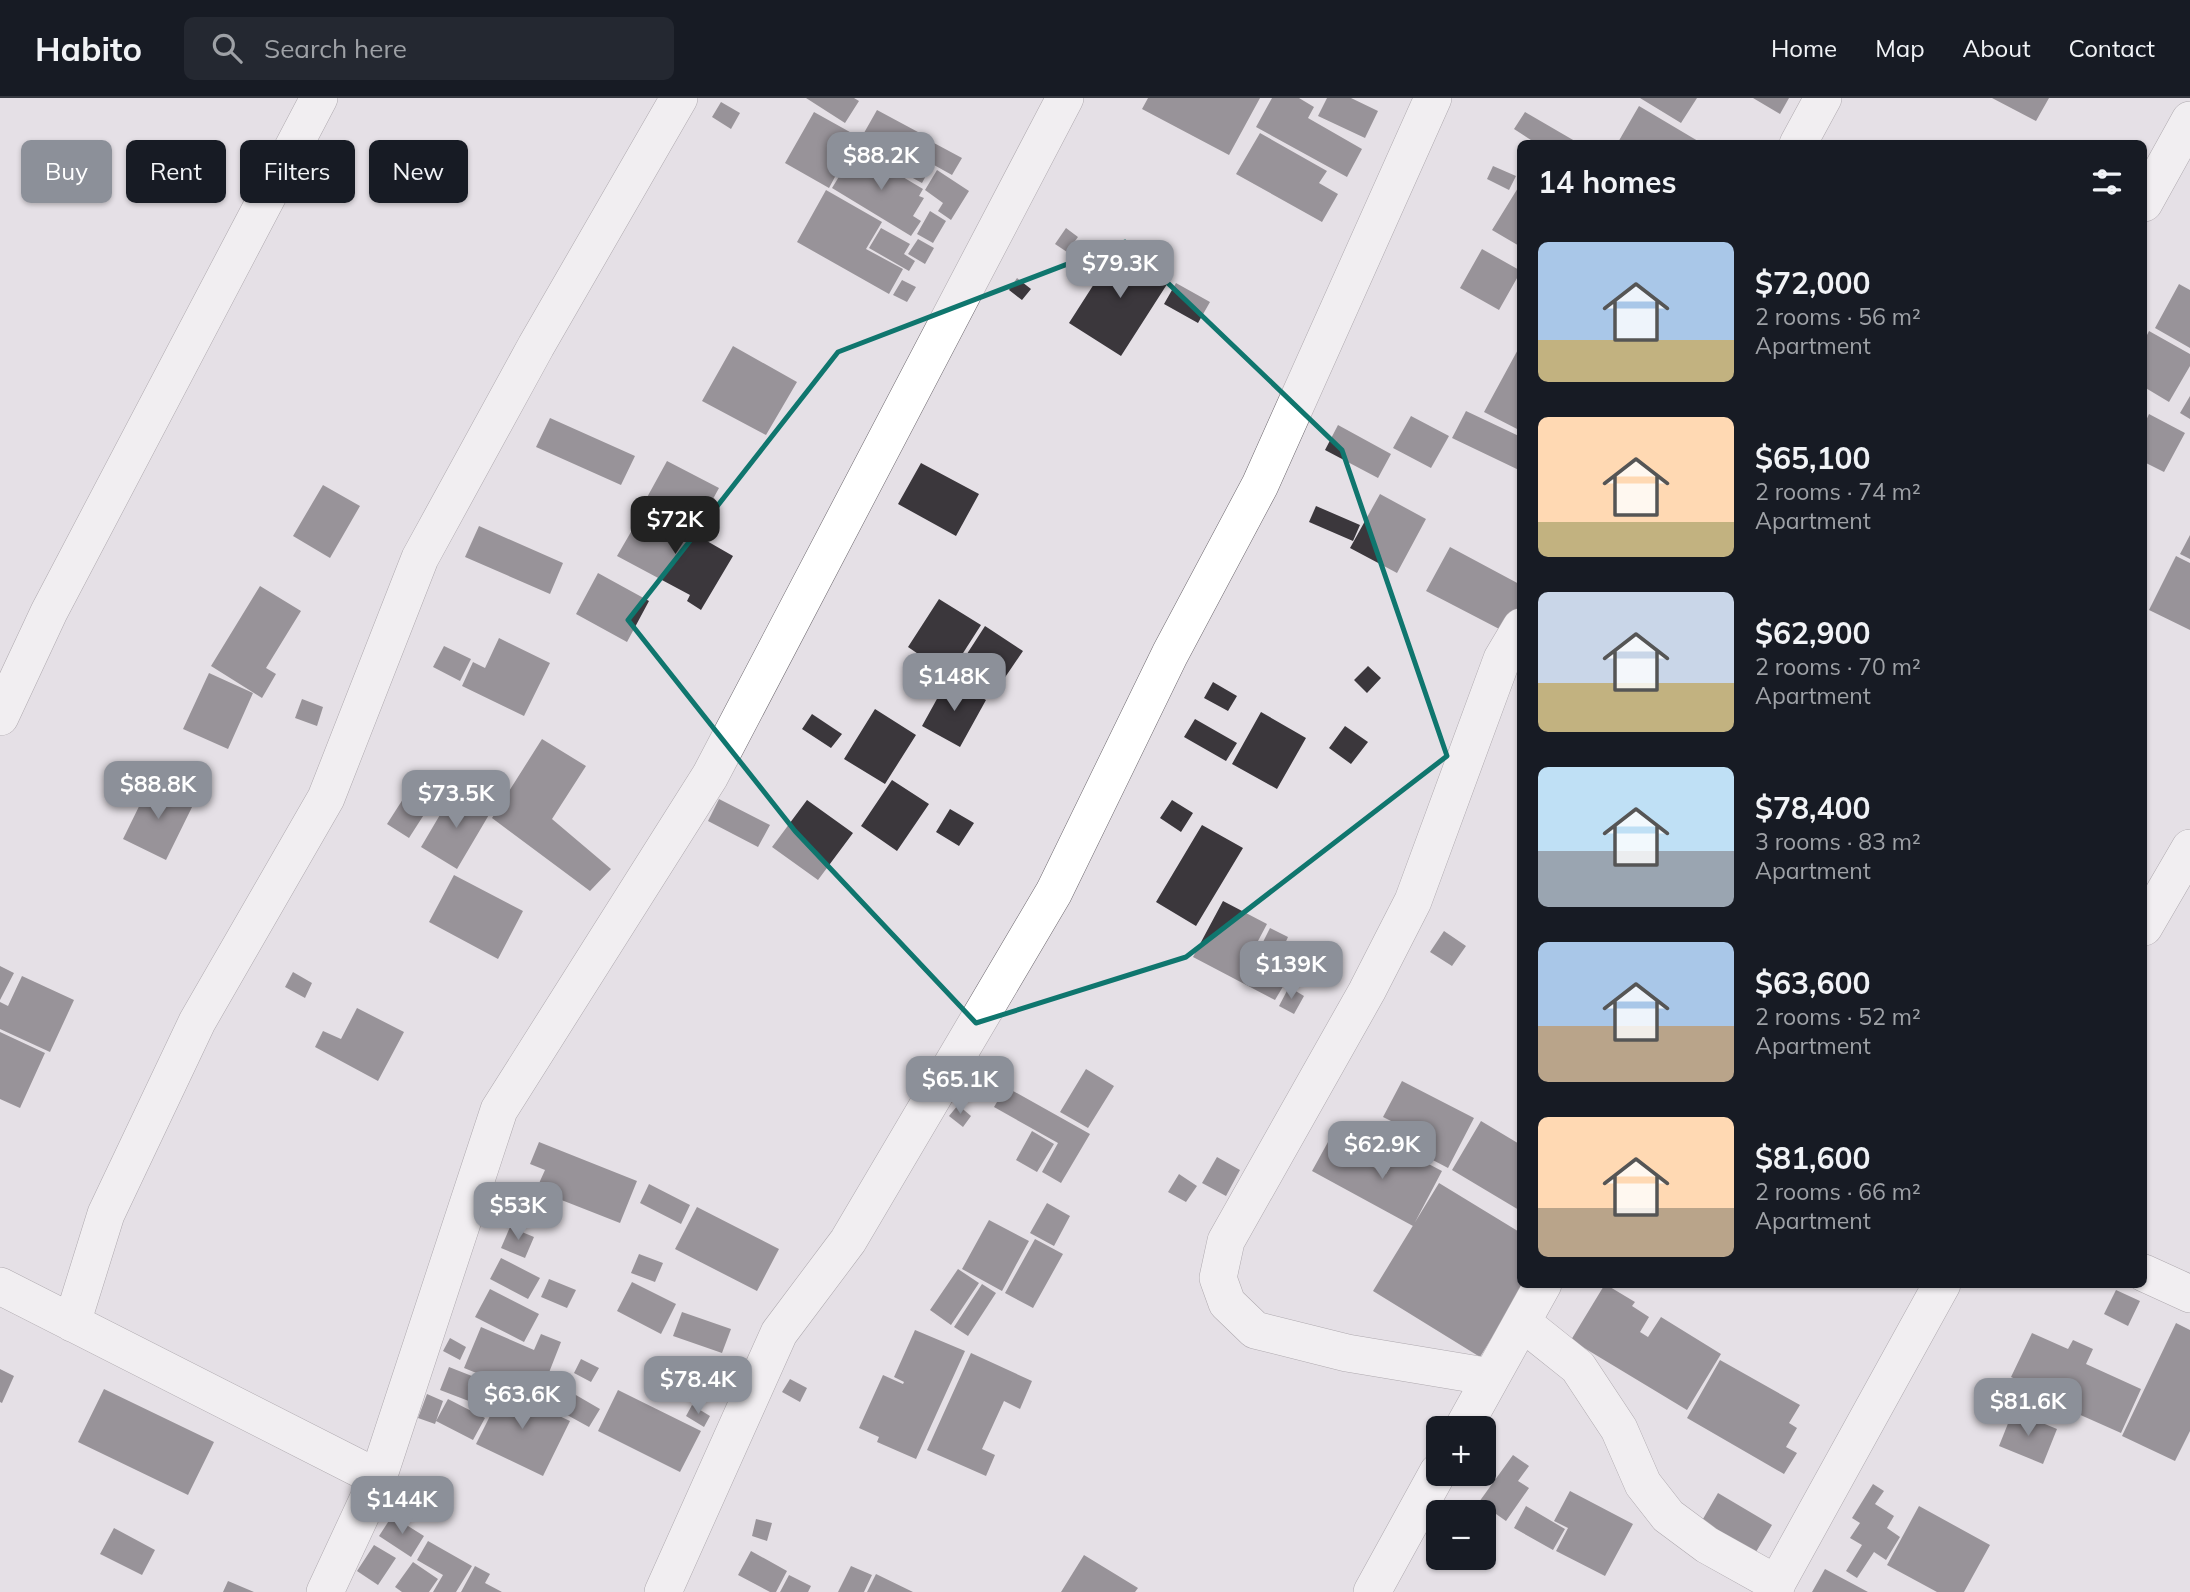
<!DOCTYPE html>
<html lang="en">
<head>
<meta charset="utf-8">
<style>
  :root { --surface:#171b24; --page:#242831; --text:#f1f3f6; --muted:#9ea1a6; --line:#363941; --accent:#8c9099 }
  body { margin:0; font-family:Mulish,sans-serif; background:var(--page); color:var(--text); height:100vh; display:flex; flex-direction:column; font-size:26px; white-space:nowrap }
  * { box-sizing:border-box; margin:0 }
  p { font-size:23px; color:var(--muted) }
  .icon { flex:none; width:38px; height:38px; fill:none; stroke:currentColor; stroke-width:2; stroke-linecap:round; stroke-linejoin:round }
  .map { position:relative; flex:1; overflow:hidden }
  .panel { position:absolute; left:1517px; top:42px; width:630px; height:1148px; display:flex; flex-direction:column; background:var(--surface); border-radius:10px; box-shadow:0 2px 5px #0004 }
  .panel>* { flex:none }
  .hud { position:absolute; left:21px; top:42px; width:665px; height:63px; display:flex; gap:14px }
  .buttons { position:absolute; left:1426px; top:1318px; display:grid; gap:14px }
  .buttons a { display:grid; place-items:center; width:70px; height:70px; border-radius:10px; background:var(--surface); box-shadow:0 2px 5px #0004; font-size:35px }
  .price { position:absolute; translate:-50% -60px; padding:0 16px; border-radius:14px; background:var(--accent); color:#fff; font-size:23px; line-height:46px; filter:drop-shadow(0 2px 4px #0008) }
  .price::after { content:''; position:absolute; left:50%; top:42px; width:21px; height:16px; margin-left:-10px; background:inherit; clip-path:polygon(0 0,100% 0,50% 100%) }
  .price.current { background:#222; color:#fff }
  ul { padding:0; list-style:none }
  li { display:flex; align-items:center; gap:21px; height:175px; padding:0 21px }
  li span { display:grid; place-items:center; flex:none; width:196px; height:140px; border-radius:10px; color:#555 }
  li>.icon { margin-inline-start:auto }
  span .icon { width:84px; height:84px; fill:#fffc; stroke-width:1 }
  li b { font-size:30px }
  h2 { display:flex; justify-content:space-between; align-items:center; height:84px; padding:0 21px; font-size:30px }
  .chip { padding:0 24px; border-radius:10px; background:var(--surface); box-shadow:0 2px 5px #0004; font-size:24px; line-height:63px }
  .chip.current { background:var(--accent); color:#fff }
  header { display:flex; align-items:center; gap:42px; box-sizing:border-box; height:98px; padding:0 35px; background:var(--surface); border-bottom:2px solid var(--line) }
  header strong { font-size:33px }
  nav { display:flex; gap:38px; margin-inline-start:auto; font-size:24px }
  .search { width:490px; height:63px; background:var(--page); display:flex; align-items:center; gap:18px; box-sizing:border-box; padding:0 24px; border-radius:10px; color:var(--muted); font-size:26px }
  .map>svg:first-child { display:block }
  .building { fill:#3b373c }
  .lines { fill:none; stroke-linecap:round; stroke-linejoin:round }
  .minor-casing { stroke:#6c676d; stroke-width:38 }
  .minor { stroke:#fff; stroke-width:37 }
  .marked { fill:none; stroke:#0f766e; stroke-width:5; stroke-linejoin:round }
</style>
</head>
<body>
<header>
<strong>Habito</strong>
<div class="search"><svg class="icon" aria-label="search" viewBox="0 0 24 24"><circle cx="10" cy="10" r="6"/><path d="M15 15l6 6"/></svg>Search here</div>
<nav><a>Home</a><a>Map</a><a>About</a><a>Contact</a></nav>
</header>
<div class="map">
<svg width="2190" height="1494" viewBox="0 0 2190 1494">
  <rect width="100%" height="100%" fill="#e5e0e6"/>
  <path class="building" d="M806 0H854L859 3 845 25Z
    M1148 0H1260L1229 57 1142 11Z
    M1272 0H1299L1314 9 1308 20 1362 51 1347 79 1256 29Z
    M1327 0H1351L1378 13 1365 40 1318 18Z
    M1640 0H1697L1681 25Z
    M1753 0H1789L1780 16Z
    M1992 0H2049L2036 23Z
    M721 4 740 15 731 31 712 19Z
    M1639 8 1703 46H1617Z
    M877 12 931 41 919 63 930 70 922 85 856 49Z
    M814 14 857 38 829 90 785 65Z
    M1525 14 1580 46H1537L1514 31Z
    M1260 35 1327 73 1319 85 1338 96 1322 124 1236 76Z
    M934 45 962 60 952 77 925 62Z
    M856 51 923 91 919 98 924 100 913 118 921 123 911 138 832 90Z
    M1493 68 1516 78 1509 92 1487 81Z
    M937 72 969 93 951 122 938 113 943 105 925 92Z
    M1521 85V149L1492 132Z
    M826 92 882 124 866 151 903 171 889 196 797 144Z
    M930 113 946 123 933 145 917 136Z
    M881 130 910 146 904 156 915 163 909 173 869 150Z
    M1066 130 1078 139 1067 154 1055 146Z
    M918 141 934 150 925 166 908 156Z
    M1119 147 1171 180 1121 258 1069 225Z
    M1482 151 1521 173 1499 212 1460 190Z
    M1017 180 1031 191 1022 202 1009 192Z
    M902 182 916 189 907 204 893 197Z
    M1176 185 1210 204 1198 225 1164 206Z
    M2179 186 2190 192V250L2155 230Z
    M2149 233 2190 256V268L2169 304 2144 289V243Z
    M1521 246V333L1484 314Z
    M733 248 797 284 766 337 702 303Z
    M2190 298V321L2180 315Z
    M1466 313 1521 339V373L1452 340Z
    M2149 316 2185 335 2164 374 2144 364V327Z
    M1411 318 1449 338 1431 370 1393 350Z
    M550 320 635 358 621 387 536 349Z
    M1338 327 1391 356 1378 380 1325 352Z
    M667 363 719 390 697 430 645 403Z
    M921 365 979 396 956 438 898 406Z
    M323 387 360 408 330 460 293 438Z
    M1380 396 1426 421 1397 475 1350 450Z
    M646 408 733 458 701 512 687 503 690 497 617 458Z
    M1316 408 1360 427 1353 443 1309 424Z
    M479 428 563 465 550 496 465 459Z
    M2190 437V461L2180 456Z
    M1450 449 1521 487V505L1505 534 1426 493Z
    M2176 458 2190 465V532L2149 512Z
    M598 475 649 503 627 544 576 516Z
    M260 488 301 513 266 570 276 576 262 600 211 568Z
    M939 501 981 527 949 577 908 549Z
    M985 528 1023 553 991 600 954 576Z
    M499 540 550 565 524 618 462 588 473 564 485 570Z
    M444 548 471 561 460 583 433 569Z
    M1368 568 1381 580 1367 595 1354 582Z
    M209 575 253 595 228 651 183 631Z
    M948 581 986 602 960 649 922 628Z
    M1213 584 1237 598 1228 613 1204 600Z
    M302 601 323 609 317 628 295 620Z
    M875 611 916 637 885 686 844 661Z
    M1261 614 1306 640 1277 691 1232 666Z
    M812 616 842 636 831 650 802 631Z
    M1195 621 1237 645 1226 663 1184 639Z
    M1345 628 1368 644 1351 666 1329 650Z
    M542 641 586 668 552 721 611 771 590 793 492 720Z
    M415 673 451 693 440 713 404 693Z
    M892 682 929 706 897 753 861 728Z
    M151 684 194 705 166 762 123 741Z
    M454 693 490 715 457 771 421 749Z
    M403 701 425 715 409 740 387 726Z
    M719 701 770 727 758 749 708 723Z
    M807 702 853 735 818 782 772 749Z
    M1172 702 1193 715 1181 734 1160 720Z
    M950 711 974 725 959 748 936 734Z
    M1202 727 1243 750 1196 828 1156 804Z
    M454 777 523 813 498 861 429 824Z
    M1223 803 1267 826 1249 860 1288 880 1275 902 1193 859Z
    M1270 830 1288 839 1277 863 1258 854Z
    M1444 833 1466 848 1452 868 1430 854Z
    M0 868 14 875 0 902Z
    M293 874 312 885 305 900 285 889Z
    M22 878 74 902 50 954 0 931V904L8 908Z
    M1289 889 1304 898 1294 916 1279 908Z
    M357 910 404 934 378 983 315 949 323 933 341 941Z
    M0 934 45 955 20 1010 0 1001Z
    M1086 971 1114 988 1088 1030 1060 1014Z
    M1402 983 1474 1020 1448 1070 1406 1048 1413 1034 1383 1019Z
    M1006 989 1090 1036 1061 1085 1042 1074 1058 1045 994 1009Z
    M958 1007 971 1018 963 1029 949 1018Z
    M1481 1023 1521 1047 1519 1112 1452 1072Z
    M1032 1033 1054 1046 1037 1074 1016 1062Z
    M539 1044 637 1083 620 1125 536 1092 545 1072 530 1066Z
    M1328 1044 1386 1076 1400 1051 1442 1073 1413 1128 1312 1073Z
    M1217 1059 1240 1072 1226 1098 1202 1085Z
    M1179 1076 1197 1088 1186 1104 1168 1094Z
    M1439 1085 1521 1135V1186H1525L1480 1259 1373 1193Z
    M649 1086 690 1107 681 1126 640 1105Z
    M1047 1105 1070 1118 1054 1148 1030 1135Z
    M697 1109 779 1151 757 1193 675 1151Z
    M989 1122 1029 1143 1002 1193 962 1171Z
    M510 1129 534 1139 525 1160 501 1150Z
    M1035 1141 1063 1156 1033 1210 1005 1195Z
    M639 1156 663 1165 655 1184 631 1175Z
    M501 1160 540 1180 528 1201 490 1181Z
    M958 1171 979 1185 951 1227 930 1212Z
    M549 1181 576 1192 567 1210 541 1199Z
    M632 1184 676 1206 661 1236 617 1213Z
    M982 1186 996 1195 968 1238 954 1229Z
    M1605 1186 1635 1204 1632 1208 1649 1219 1640 1234 1648 1239 1661 1219 1721 1256 1687 1312 1571 1242Z
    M490 1191 539 1216 524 1244 475 1219Z
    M2116 1192 2140 1203 2128 1228 2104 1216Z
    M682 1214 731 1231 722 1255 673 1238Z
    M2176 1225 2190 1232V1333L2175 1363 2122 1338Z
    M481 1229 534 1252 541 1236 561 1244 539 1300 464 1270Z
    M915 1232 965 1253 916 1361 877 1344 879 1339 859 1330 883 1277 903 1286 904 1284 894 1279Z
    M2032 1235 2068 1251 2073 1242 2093 1251 2086 1266 2141 1291 2121 1335 2067 1311 2069 1306 2011 1279Z
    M450 1240 466 1249 460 1262 443 1253Z
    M971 1255 1032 1283 1020 1311 1004 1303 982 1351 995 1357 986 1378 927 1352Z
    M581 1261 599 1270 591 1284 574 1275Z
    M1720 1262 1800 1307 1789 1325 1797 1330 1786 1349 1797 1355 1784 1376 1687 1320Z
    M449 1269 482 1282 474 1305 440 1292Z
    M0 1271 14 1278 2 1305 0 1304Z
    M790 1281 807 1290 800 1304 782 1294Z
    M497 1289 570 1323 543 1378 476 1346 490 1318 484 1316Z
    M104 1291 214 1344 188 1397 78 1344Z
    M618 1292 701 1333 680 1374 598 1333Z
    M569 1293 600 1311 589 1329 558 1312Z
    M427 1296 443 1303 435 1326 418 1320Z
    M448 1301 485 1320 473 1342 436 1323Z
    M692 1307 710 1318 704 1329 686 1318Z
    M2013 1313 2057 1331 2043 1366 1999 1348Z
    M1513 1357 1529 1368 1518 1383 1529 1390 1506 1423 1479 1404Z
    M1873 1386 1884 1393 1875 1406 1894 1418 1887 1430 1900 1439 1886 1462 1874 1454 1857 1480 1846 1473 1862 1447 1850 1440 1860 1425 1852 1420Z
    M1570 1393 1633 1426 1605 1478 1556 1453 1568 1430 1554 1423Z
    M1718 1395 1772 1427 1750 1464 1696 1433Z
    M1526 1408 1565 1431 1553 1452 1514 1430Z
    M1919 1408 1990 1447 1964 1494H1937L1887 1467Z
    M392 1418 424 1438 411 1459 379 1438Z
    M756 1421 772 1425 767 1443 752 1438Z
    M114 1430 155 1452 142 1477 100 1456Z
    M428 1443 472 1468 456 1494H433L443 1477 417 1462Z
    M374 1447 396 1460 378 1487 357 1473Z
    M751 1453 787 1473 776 1494H770L738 1477Z
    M1084 1457 1138 1490 1135 1494H1061Z
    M413 1464 438 1481 429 1494H402L395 1489Z
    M475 1468 490 1476 485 1485 502 1494H461Z
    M851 1468 872 1477 864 1494H838Z
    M1825 1471 1868 1494H1812Z
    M876 1476 913 1494H867Z
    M789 1477 811 1488 808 1494H780Z
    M228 1483 254 1494H223Z"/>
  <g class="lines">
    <defs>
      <path id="minor" d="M1798 46 1823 0
        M2144 105 2190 22
        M0 619 49 514 319 0
        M2144 829 2190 750
        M2144 1175 2190 1196
        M0 1188 378 1380
        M72 1225 106 1116 197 924 326 700 420 460 536 248 679 0
        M1523 1225 1578 1269 1619 1331 1643 1386 1668 1418 1707 1447 1777 1486
        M1491 1279 1347 1255 1255 1232 1227 1205 1218 1180 1226 1143 1367 893 1413 803 1502 561 1521 529
        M1463 1330 1543 1186
        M325 1494 378 1380 499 1012 710 678 1065 0
        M663 1494 779 1235 848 1143 1054 794 1170 556 1260 387 1433 0
        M1372 1494 1438 1374
        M1772 1494 1942 1186"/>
    </defs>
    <use href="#minor" class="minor-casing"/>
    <use href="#minor" class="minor"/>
  </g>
  <path d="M0 0H2190V1494H0ZM1125 144 1342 352 1447 658 1186 859 976 925 795 733 628 522 838 254Z" fill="#e5e0e6" fill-opacity=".55" fill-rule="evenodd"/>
  <path class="marked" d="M1125 144 1342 352 1447 658 1186 859 976 925 795 733 628 522 838 254Z"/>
</svg>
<div class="buttons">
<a>+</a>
<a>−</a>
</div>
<b class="price" style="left:881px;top:94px">$88.2K</b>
<b class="price" style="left:1120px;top:202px">$79.3K</b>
<b class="price current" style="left:675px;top:458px">$72K</b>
<b class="price" style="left:954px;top:615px">$148K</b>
<b class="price" style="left:158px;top:723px">$88.8K</b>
<b class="price" style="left:456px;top:732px">$73.5K</b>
<b class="price" style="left:1291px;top:903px">$139K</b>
<b class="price" style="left:960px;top:1018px">$65.1K</b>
<b class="price" style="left:1382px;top:1083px">$62.9K</b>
<b class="price" style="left:518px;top:1144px">$53K</b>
<b class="price" style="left:698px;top:1318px">$78.4K</b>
<b class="price" style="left:522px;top:1333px">$63.6K</b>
<b class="price" style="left:2028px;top:1340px">$81.6K</b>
<b class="price" style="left:402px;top:1438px">$144K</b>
<div class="hud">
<a class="chip current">Buy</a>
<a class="chip">Rent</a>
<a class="chip">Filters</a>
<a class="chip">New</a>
</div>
<section class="panel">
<h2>14 homes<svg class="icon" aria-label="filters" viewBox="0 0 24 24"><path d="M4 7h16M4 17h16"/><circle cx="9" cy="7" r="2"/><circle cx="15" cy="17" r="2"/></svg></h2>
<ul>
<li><span style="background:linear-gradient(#a9c7e8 70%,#c2b280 0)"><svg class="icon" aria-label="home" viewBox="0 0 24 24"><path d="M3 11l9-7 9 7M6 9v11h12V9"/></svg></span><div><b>$72,000</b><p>2 rooms · 56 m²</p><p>Apartment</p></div></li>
<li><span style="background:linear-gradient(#ffd9b3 75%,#c2b280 0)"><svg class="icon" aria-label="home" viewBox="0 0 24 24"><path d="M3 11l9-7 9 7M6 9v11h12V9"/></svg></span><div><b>$65,100</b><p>2 rooms · 74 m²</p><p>Apartment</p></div></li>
<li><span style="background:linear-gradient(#c9d6e8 65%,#c2b280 0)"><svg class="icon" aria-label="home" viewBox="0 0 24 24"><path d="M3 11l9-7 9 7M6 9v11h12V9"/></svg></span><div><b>$62,900</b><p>2 rooms · 70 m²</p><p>Apartment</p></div></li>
<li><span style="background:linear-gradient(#bfe0f5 60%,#9aa5b1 0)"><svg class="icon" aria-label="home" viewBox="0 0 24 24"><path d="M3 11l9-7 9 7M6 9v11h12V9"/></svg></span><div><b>$78,400</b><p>3 rooms · 83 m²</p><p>Apartment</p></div></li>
<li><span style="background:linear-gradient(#a9c7e8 60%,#b9a48a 0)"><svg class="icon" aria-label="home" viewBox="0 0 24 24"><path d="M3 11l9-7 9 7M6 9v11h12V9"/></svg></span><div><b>$63,600</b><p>2 rooms · 52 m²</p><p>Apartment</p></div></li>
<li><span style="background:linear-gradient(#ffd9b3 65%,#b9a48a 0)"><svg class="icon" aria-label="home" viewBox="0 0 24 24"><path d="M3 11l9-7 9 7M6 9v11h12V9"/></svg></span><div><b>$81,600</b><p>2 rooms · 66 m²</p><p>Apartment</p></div></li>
</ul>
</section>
</div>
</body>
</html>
